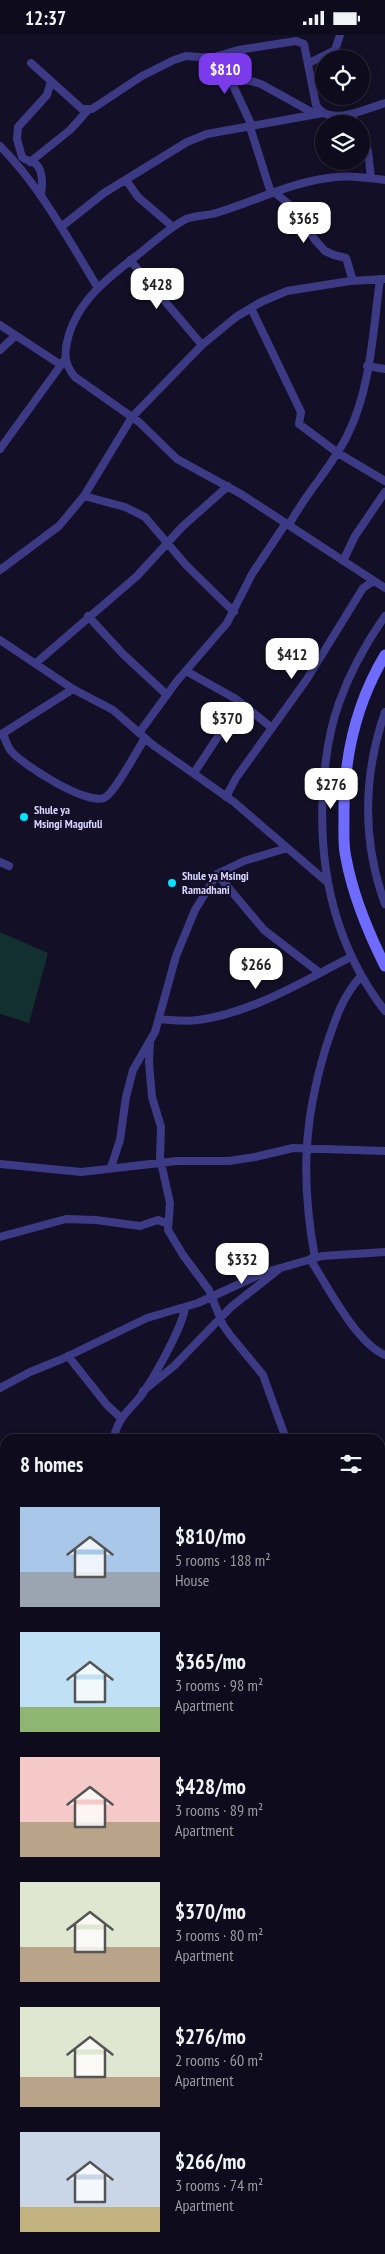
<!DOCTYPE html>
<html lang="en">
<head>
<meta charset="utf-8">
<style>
  :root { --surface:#0e0b1c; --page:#1c1929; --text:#f1f3f6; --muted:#9b9ba3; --line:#2e2b3b; --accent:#7c3aed }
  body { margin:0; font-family:"PT Sans Narrow",sans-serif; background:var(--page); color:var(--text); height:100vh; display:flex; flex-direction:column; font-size:19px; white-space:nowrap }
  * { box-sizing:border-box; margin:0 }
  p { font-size:16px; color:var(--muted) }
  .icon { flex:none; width:28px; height:28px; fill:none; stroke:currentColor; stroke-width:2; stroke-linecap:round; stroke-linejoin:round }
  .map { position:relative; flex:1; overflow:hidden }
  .sheet { position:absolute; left:0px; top:1399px; width:385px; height:821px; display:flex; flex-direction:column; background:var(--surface); border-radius:15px 15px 0 0; box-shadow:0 2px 12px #0003,0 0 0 1px var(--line) }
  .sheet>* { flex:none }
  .buttons { position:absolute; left:315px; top:15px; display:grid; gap:10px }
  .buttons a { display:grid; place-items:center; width:55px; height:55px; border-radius:50%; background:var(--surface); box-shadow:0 2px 12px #0003,0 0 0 1px var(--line); font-size:25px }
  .price { position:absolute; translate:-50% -42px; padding:0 11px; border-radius:10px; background:#fff; color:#222; font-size:16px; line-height:32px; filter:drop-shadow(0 1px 2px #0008) }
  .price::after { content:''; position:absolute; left:50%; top:30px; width:15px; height:11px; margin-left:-8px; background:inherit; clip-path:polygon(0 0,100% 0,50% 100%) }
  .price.current { background:var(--accent); color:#fff }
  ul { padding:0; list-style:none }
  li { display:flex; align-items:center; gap:15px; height:125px; padding:0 20px }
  li span { display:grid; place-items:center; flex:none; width:140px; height:100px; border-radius:0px; color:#555 }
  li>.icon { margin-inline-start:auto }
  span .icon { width:60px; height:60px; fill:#fffc; stroke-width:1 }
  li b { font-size:21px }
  h2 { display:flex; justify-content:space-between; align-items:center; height:60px; padding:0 20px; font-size:21px }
  .status { display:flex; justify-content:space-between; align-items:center; height:35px; padding:0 25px; background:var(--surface); direction:ltr }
  .status svg { height:14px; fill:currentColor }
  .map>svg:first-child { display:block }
  .green { fill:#12302f }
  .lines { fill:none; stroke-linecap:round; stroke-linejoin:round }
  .minor { stroke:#3d3a85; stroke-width:8 }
  .secondary { stroke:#6f6bff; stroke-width:11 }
  .poi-dot { fill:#00e5ff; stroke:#130f26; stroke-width:2 }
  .labels { text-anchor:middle; stroke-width:4; stroke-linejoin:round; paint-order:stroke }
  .poi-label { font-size:12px; font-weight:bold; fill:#d9d4ff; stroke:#130f26; text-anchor:start }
</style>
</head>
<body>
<div class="status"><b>12:37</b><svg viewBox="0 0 49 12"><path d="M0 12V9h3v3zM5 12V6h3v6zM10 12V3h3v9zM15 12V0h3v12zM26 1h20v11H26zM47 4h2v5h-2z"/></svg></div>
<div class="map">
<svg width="385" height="2219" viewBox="0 0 385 2219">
  <rect width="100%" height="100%" fill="#130f26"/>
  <path class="green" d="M0 897 48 918 29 988 0 979Z"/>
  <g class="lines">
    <path class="minor" d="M203 23 230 44 252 91
      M31 28 82 74H92L142 41 174 25 186 21 211 23 238 15 296 6 304 9 316 70C329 93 367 73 385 68
      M309 28 335 15 340 0
      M230 44 251 46 261 49 315 79
      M351 79 356 89
      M250 92 271 158
      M361 98 368 116 371 143
      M0 111C41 152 68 204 98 253
      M30 127 70 95 88 75
      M126 145 138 162 173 192
      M385 145C369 143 352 140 336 142 293 146 256 166 216 178 206 181 196 180 186 184 169 193 155 206 140 218 109 242 76 266 67 307 64 321 65 330 75 342L139 387 177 424 241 459 385 553
      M274 157 296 175 315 205 325 216 334 220 346 223 353 246
      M41 161C42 152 44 137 36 129 32 126 26 126 22 122L17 104 18 92 47 60 51 46
      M61 192 104 158 187 107 207 99 323 78
      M130 225 202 310
      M251 273 301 377 299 389 338 418 385 446
      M0 290 61 330
      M0 315 15 301
      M367 331 385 334
      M0 414 66 323
      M84 461 125 472 145 482 186 530 234 577
      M289 490C305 459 331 433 347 401 371 354 373 295 380 244
      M343 526 355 501 385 457
      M0 535 59 491 84 461 132 382 202 310 236 282 261 267 287 256 350 246 385 244
      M88 581 123 619 167 660
      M385 581C366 608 350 637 339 668 329 695 325 725 323 754 318 835 335 911 385 976
      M0 605 73 654 113 675 153 710 234 767 327 847
      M36 628 137 541 182 492 228 451
      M186 636 236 664 272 693
      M385 677C363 740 362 807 385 869
      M3 698C5 704 7 711 11 716 23 730 86 770 104 763 114 759 138 714 145 703
      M139 698 177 646 227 588 252 539 286 488
      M0 700 73 654
      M194 738 240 668
      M226 762 236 743 307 644 363 553 374 546
      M0 827 9 831
      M217 839 264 895 320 938
      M159 984C172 985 185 987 198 985 252 978 303 946 351 922
      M150 1006 149 1027 152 1062 161 1092 160 1123 170 1168 168 1195 183 1220 209 1255 223 1290 230 1300 263 1340 286 1404
      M0 1129 81 1137 177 1126H229L255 1122 293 1113 385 1116
      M111 1132 120 1105 126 1062 133 1035 155 997 176 921 195 875 217 839 244 826 287 813
      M0 1202 66 1184 96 1185 140 1191 158 1185 168 1189
      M315 1223C301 1146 303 1087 326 1012 335 985 342 962 361 941
      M310 1224C327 1250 356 1308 385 1320
      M68 1321 107 1370 121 1383
      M0 1353 30 1337 62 1324 147 1283 198 1268 263 1238 322 1221 385 1217
      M143 1356 174 1331 231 1272 279 1234
      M113 1404C120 1380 126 1379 140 1362 152 1346 183 1292 185 1272
      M380 1462 385 1463
      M380 1508 385 1513
      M0 1513 5 1532
      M0 1704 5 1703
      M380 1768 385 1773
      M380 1794H385
      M380 1882H385
      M0 1958 5 1940
      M380 1995 385 1997
      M380 2144 385 2143
      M380 2178 385 2169
      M228 2215 230 2219
      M351 2219 354 2215"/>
    <path class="secondary" d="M385 620C355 670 343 727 344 785 344 797 343 811 346 823 353 861 368 897 385 931"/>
  </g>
  <g class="poi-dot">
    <circle cx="24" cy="782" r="5"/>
    <circle cx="172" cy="848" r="5"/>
  </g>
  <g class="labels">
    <g class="poi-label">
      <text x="34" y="779">Shule ya<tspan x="34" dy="14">Msingi Magufuli</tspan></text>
      <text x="182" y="845">Shule ya Msingi<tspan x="182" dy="14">Ramadhani</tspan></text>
    </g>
  </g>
</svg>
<div class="buttons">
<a><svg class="icon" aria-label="locate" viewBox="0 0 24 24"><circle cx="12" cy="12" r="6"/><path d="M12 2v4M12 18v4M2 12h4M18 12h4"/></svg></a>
<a><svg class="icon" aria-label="layers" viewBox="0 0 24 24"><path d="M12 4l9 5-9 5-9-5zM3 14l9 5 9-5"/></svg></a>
</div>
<b class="price current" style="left:225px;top:60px">$810</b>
<b class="price" style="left:304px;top:209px">$365</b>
<b class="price" style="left:157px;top:275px">$428</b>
<b class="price" style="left:292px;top:645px">$412</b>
<b class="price" style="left:227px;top:709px">$370</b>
<b class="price" style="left:331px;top:775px">$276</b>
<b class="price" style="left:256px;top:955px">$266</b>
<b class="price" style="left:242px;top:1250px">$332</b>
<section class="sheet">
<h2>8 homes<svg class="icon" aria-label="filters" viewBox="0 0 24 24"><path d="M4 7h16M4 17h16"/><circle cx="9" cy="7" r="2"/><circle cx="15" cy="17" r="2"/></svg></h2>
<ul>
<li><span style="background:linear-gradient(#a9c7e8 65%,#9aa5b1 0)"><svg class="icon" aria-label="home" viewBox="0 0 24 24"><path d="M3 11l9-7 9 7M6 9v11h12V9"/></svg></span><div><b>$810/mo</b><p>5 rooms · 188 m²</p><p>House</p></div></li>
<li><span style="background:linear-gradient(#bfe0f5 75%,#8fb573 0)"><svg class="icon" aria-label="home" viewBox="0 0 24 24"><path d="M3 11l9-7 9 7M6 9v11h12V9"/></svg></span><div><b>$365/mo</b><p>3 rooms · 98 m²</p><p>Apartment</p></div></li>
<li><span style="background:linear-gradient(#f6c9c9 65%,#b9a48a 0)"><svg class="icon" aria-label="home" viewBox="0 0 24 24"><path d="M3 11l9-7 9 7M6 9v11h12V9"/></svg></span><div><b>$428/mo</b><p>3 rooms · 89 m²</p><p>Apartment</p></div></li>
<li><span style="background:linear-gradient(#dfe7d0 65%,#b9a48a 0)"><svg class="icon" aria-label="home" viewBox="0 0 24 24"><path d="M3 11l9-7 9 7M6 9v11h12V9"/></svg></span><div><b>$370/mo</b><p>3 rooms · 80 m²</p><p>Apartment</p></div></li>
<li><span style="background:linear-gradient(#dfe7d0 70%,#b9a48a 0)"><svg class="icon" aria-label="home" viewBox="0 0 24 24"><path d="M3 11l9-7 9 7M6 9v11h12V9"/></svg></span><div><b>$276/mo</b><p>2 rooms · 60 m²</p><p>Apartment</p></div></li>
<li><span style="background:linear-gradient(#c9d6e8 75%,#c2b280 0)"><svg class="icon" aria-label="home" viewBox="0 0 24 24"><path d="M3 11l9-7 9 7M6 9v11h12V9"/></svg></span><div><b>$266/mo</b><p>3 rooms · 74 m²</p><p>Apartment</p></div></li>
</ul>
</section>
</div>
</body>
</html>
